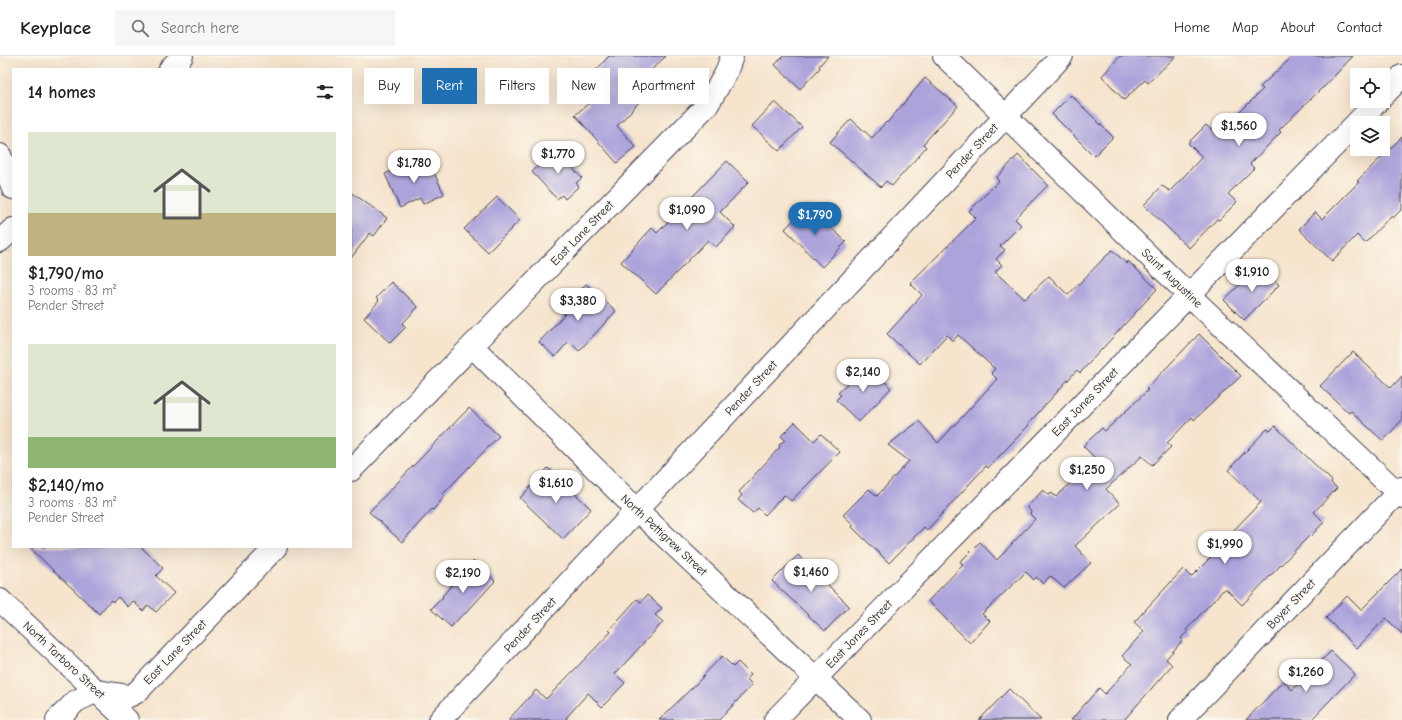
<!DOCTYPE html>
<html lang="en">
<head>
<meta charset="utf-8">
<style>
  :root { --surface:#fff; --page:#f6f6f6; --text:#202124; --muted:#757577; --line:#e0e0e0; --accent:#1f6fb2 }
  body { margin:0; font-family:"Comic Neue",sans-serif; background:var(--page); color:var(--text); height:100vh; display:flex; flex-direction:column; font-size:15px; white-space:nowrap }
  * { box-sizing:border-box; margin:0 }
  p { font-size:13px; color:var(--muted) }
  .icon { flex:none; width:22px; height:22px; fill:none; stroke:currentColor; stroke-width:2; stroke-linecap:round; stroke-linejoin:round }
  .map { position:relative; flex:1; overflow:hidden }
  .side { position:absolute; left:12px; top:12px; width:340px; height:480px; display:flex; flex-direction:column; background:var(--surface); border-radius:0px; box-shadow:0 4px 16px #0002 }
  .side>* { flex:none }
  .top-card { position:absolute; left:364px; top:12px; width:380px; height:36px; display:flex; gap:8px }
  .fabs { position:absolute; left:1350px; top:12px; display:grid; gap:8px }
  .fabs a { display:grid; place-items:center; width:40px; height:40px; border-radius:0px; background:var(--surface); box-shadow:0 4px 16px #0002; font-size:20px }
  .price { position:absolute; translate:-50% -34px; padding:0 9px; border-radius:14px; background:#fff; color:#222; font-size:13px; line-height:26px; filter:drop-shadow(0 1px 2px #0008) }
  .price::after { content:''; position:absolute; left:50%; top:24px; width:12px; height:9px; margin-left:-6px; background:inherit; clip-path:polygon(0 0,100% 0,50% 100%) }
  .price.selected { background:var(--accent); color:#fff }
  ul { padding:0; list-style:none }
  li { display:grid; align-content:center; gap:8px; height:212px; padding:0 16px }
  li span { display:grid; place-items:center; height:124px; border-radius:0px; color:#555 }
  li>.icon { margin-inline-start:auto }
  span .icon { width:72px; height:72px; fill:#fffc; stroke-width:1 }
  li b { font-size:17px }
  h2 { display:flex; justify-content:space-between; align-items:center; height:48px; padding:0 16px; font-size:17px }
  .chip { padding:0 14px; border-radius:0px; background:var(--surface); box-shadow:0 4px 16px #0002; font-size:14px; line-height:36px }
  .chip.selected { background:var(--accent); color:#fff }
  header { display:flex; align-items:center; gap:24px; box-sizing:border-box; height:56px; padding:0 20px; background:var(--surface); border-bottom:1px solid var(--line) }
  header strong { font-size:19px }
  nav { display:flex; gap:22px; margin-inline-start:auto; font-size:14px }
  .search { width:280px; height:36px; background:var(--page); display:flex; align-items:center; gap:10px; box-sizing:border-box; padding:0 14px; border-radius:0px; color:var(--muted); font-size:15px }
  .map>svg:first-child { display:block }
  .building { fill:#aca3db }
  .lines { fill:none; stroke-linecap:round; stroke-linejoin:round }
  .minor-casing { stroke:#423f51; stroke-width:24 }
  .minor { stroke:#fff; stroke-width:22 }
  .labels { text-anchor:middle; stroke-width:3; stroke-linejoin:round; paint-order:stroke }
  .street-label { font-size:12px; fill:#22223b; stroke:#fbf7ec }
</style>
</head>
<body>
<header>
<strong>Keyplace</strong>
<div class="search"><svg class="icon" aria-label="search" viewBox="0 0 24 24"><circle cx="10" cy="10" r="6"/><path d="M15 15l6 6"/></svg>Search here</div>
<nav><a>Home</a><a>Map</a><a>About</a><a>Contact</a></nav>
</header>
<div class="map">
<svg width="1402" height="664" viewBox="0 0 1402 664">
  <rect width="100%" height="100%" fill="#fbf7ec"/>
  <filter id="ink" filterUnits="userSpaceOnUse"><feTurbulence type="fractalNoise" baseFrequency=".025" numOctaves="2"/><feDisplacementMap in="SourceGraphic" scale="8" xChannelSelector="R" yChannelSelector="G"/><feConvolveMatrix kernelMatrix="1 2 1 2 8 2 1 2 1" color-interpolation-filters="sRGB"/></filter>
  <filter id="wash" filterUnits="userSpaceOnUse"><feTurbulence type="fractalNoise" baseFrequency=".012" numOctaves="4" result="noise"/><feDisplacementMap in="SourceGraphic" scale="16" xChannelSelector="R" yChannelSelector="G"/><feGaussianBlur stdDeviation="0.9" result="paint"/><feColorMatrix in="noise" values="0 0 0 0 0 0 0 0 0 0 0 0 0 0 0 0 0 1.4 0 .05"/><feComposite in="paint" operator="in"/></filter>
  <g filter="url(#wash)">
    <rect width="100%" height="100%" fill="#f6e4cd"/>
    <g id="blocks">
      <path class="building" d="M609 0H666L649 16 653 20 649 25 654 30 617 70 636 91 617 107 575 59 589 47 577 35Z
        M783 0H828L819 10 820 12 800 33 775 9Z
        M1120 0H1176L1148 27 1145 24 1124 44 1102 20Z
        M1293 0H1353L1323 32H1322L1279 74 1281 76 1250 108 1254 112 1228 138 1237 146 1219 164 1217 163 1189 192 1144 149 1162 130 1170 135 1202 101 1188 87 1206 69 1217 79 1263 33 1260 31Z
        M925 22 958 50 923 88 926 91 892 130 886 125 881 131 830 86 851 63 872 82 886 66 887 67Z
        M1071 39 1113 81 1094 100 1052 58Z
        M775 46 802 71 779 95 752 70Z
        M1402 81V153L1393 162 1391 160 1365 187 1357 179 1332 205 1299 173 1315 156 1322 163 1359 126 1357 125Z
        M555 93 582 122 576 127 579 130 565 143 562 139 557 143 532 116Z
        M1018 99 1048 129 1015 163 1021 169 1000 190 1005 194 996 203 1002 209 995 216 1025 243 1049 220 1068 239 1112 194 1127 208 1128 205 1157 233 1080 317 1077 314 1028 368 1029 369 988 412 986 410 927 474 924 471 889 507 852 471 854 469 843 459 869 433 877 440 909 405 888 389 919 365 938 387 997 323 991 317 995 313 958 279 953 285 947 279 920 308 887 278 922 239 910 227 976 162 969 155 999 125 996 122Z
        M428 104 444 138 423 148 420 142 400 152 385 118 406 109 408 113Z
        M727 105 749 126 720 156 735 171 716 191 708 184 656 238 621 206 652 172 657 177Z
        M351 136 387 162 374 180 370 177 351 202Z
        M497 141 520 164 488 196 464 173Z
        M808 149 846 186 822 211 785 173Z
        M1260 209 1279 229 1244 264 1224 244Z
        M391 226 418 251 402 268 406 271 390 287 364 262 379 245 376 242Z
        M586 228 616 255 579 295 569 285 555 301 539 286 565 258 561 255Z
        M1199 278 1241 320 1194 364 1192 361 1167 387 1171 391 1152 409 1142 400 1106 433 1120 448 1075 490 1091 507 1064 532 1050 520 1043 528 1036 521 1034 524 1026 516 982 558 990 565 970 587 928 545 963 509 960 506 980 486 997 504 1035 463 1030 458 1031 456 1027 451 1043 434 1049 439 1052 437 1056 441 1096 403 1083 390 1102 372 1105 375 1148 334 1146 333Z
        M1353 296 1391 332 1402 320V364L1383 385 1351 355 1349 357 1320 330Z
        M866 308 891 332 859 366 836 344 841 339 838 337Z
        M469 352 499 380 443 438 445 440 433 454 432 453 402 486 369 456Z
        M795 366 814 385 821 378 840 396 791 445 784 439 765 459 758 452 753 457 738 444 742 439 739 436 780 391 779 389 785 384 781 380Z
        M1275 370 1332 425 1331 427 1337 432 1314 456 1324 466 1311 480 1310 479 1242 549 1225 532 1186 574 1188 575 1181 582 1183 584 1166 603 1172 609 1124 664H1071L1099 632 1105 638 1132 608 1122 600 1144 575 1134 566 1183 513 1191 521 1232 480 1230 478 1261 446 1228 414 1267 373 1270 375Z
        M548 412 591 453 563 483 520 442Z
        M29 491H141L163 512 156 520 174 537 156 556 148 549 143 555 133 545 128 551 118 541 113 546 111 544 99 558Z
        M798 499 849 550 825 575 772 525Z
        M474 505 495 525 466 557 462 559 451 571 431 553 443 541 442 540Z
        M1402 513V578L1386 562 1357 592 1326 562 1347 540 1361 554Z
        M647 539 662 552 655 559 663 566 615 618 625 627 602 651 588 637 566 662 568 664H508L536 634 546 643 611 576 609 574 637 543 641 546Z
        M1331 595 1355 618 1311 664H1246L1283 625 1292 634Z
        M722 600 733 611 738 606 751 619 747 623 752 629 719 664H659L702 622V621Z
        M1009 633 1041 664H979Z"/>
    </g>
  </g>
  <g filter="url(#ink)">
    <use href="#blocks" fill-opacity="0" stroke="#423f51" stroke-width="1"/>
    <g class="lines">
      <defs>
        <path id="minor" d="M944 0 1189 239 1402 441
          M170 13 182 0
          M1383 40 1402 20
          M0 99 13 132
          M0 185 13 173
          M472 290 637 454 860 664
          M351 414 708 48 726 17 732 0
          M0 544 127 664
          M57 664 76 645 97 635 129 640 137 636 276 491
          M440 664 1062 0
          M775 664 1378 45
          M1180 664 1402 432"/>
      </defs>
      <use href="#minor" class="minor-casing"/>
      <use href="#minor" class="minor"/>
    </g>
  </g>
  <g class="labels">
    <g class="street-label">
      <text transform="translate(972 95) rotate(-47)" y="4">Pender Street</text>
      <text transform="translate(582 177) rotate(-46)" y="4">East Lane Street</text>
      <text transform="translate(1172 222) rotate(44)" y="4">Saint Augustine</text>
      <text transform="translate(751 332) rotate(-47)" y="4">Pender Street</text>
      <text transform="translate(1085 346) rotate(-46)" y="4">East Jones Street</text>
      <text transform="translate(664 479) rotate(43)" y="4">North Pettigrew Street</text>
      <text transform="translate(1291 548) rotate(-46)" y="4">Boyer Street</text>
      <text transform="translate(530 569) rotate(-47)" y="4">Pender Street</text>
      <text transform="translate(859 578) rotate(-46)" y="4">East Jones Street</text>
      <text transform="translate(175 596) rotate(-46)" y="4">East Lane Street</text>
      <text transform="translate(64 604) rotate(43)" y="4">North Tarboro Street</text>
    </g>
  </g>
</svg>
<div class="fabs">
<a><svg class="icon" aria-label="locate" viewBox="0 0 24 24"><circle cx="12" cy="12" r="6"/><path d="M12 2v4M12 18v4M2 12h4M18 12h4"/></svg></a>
<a><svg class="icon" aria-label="layers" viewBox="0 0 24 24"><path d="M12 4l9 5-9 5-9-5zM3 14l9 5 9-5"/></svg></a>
</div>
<b class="price" style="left:1239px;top:91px">$1,560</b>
<b class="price" style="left:558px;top:119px">$1,770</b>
<b class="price" style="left:414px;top:128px">$1,780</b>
<b class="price" style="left:687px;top:175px">$1,090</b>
<b class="price selected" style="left:815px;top:180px">$1,790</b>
<b class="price" style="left:1252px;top:237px">$1,910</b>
<b class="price" style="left:578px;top:266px">$3,380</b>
<b class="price" style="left:863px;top:337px">$2,140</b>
<b class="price" style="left:1087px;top:435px">$1,250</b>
<b class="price" style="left:556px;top:448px">$1,610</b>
<b class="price" style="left:1225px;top:509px">$1,990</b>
<b class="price" style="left:811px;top:537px">$1,460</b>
<b class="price" style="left:463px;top:538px">$2,190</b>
<b class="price" style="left:1306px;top:637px">$1,260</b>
<div class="top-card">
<a class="chip">Buy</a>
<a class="chip selected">Rent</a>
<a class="chip">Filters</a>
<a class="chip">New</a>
<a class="chip">Apartment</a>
</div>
<section class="side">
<h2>14 homes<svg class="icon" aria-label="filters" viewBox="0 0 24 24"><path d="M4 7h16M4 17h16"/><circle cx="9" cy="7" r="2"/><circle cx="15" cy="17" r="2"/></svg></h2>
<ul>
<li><span style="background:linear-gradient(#dfe7d0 65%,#c2b280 0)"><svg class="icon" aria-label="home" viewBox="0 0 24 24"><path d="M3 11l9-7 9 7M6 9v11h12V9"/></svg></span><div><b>$1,790/mo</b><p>3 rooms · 83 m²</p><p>Pender Street</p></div></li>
<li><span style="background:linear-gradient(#dfe7d0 75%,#8fb573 0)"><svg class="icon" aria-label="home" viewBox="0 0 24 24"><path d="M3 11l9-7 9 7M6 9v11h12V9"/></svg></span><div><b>$2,140/mo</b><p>3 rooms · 83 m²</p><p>Pender Street</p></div></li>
</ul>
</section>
</div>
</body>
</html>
